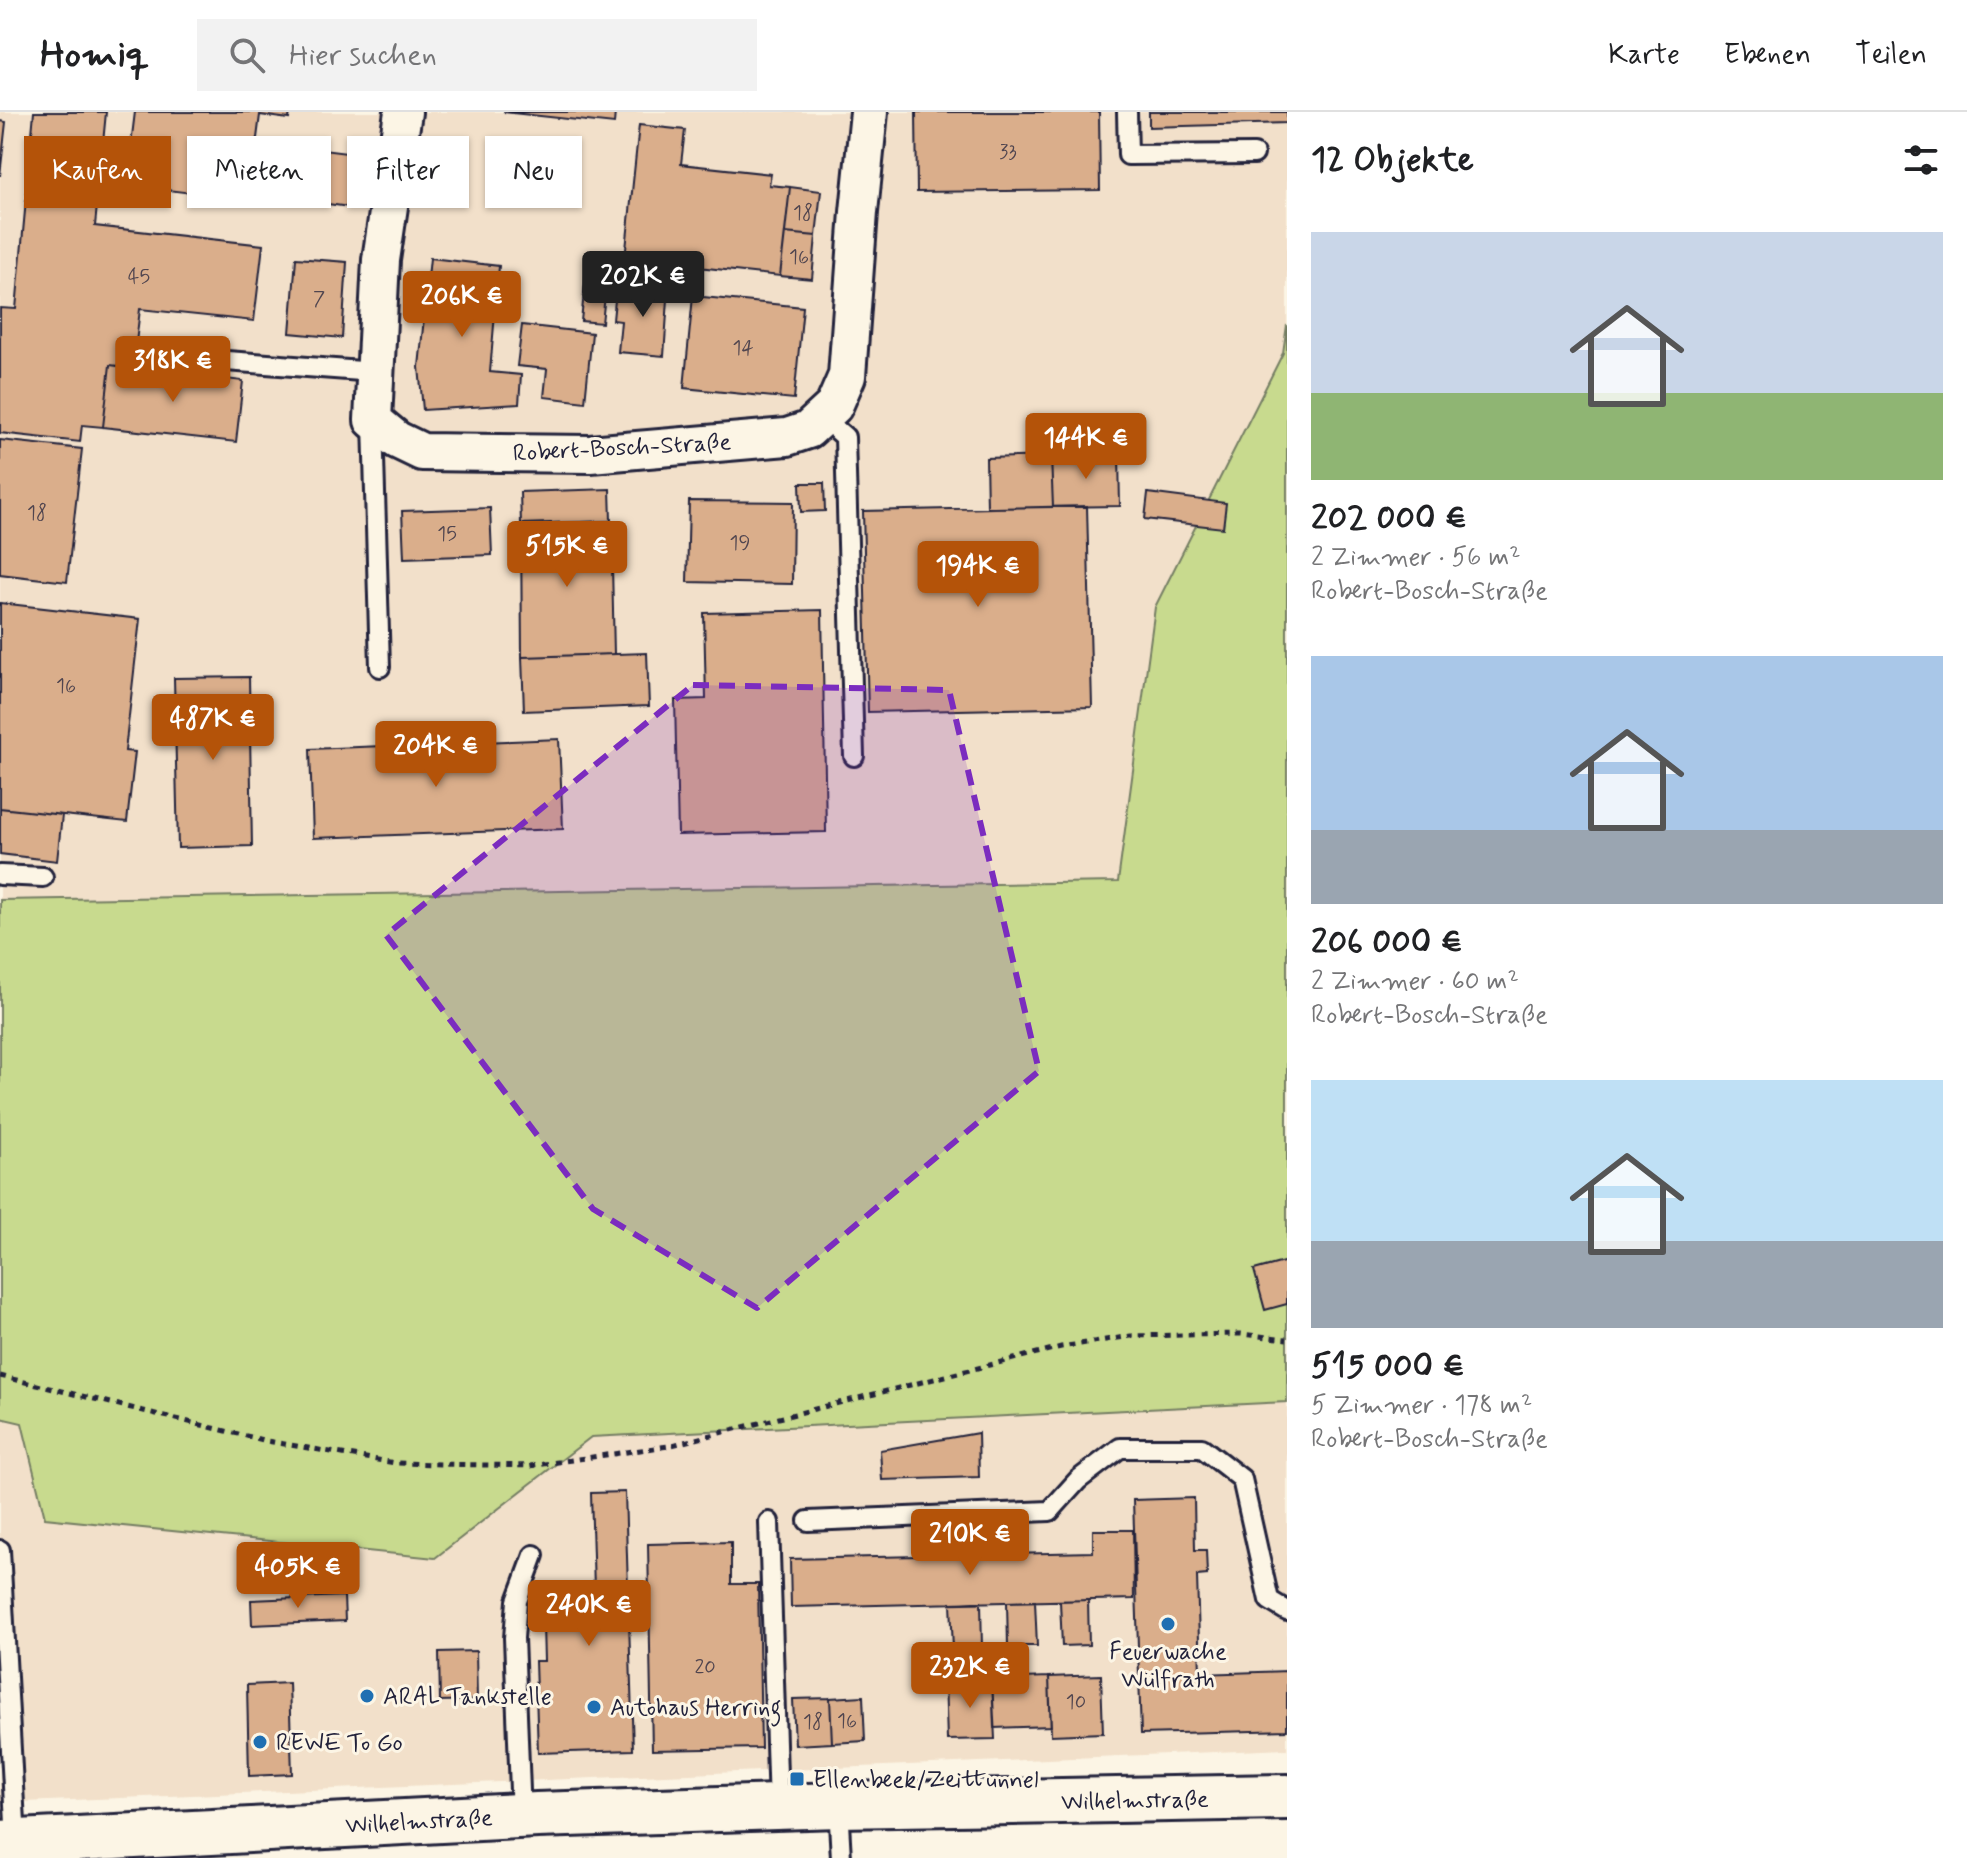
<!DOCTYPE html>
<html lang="de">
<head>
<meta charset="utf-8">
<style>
  :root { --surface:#fff; --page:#f2f2f2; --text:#202124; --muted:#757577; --line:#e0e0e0; --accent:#b45309 }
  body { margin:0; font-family:Mynerve,sans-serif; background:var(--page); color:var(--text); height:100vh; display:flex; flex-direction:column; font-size:30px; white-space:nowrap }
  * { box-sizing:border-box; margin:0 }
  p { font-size:26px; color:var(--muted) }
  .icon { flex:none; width:44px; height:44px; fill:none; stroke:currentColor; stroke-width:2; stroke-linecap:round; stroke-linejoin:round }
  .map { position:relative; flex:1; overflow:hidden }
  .panel { display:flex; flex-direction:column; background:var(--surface); width:680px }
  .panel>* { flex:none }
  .guide { position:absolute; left:24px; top:24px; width:760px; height:72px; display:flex; gap:16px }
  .price { position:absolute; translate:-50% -68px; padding:0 18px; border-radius:8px; background:var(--accent); color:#fff; font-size:26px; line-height:52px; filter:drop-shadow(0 2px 4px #0008) }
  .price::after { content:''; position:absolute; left:50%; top:48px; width:24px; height:18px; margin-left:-12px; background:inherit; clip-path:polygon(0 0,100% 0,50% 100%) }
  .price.active { background:#222; color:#fff }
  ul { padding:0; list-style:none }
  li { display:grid; align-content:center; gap:16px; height:424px; padding:0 24px }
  li span { display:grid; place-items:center; height:248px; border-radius:0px; color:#555 }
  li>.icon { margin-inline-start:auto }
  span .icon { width:144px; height:144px; fill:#fffc; stroke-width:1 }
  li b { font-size:34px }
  h2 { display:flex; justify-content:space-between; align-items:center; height:96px; padding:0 24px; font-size:34px }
  .tag { padding:0 28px; border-radius:0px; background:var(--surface); box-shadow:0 2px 6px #0004; font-size:28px; line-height:72px }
  .tag.active { background:var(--accent); color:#fff }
  header { display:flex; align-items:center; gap:48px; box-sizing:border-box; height:112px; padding:0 40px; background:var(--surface); border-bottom:2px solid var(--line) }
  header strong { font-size:38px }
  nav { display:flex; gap:44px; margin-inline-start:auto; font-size:28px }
  .search { width:560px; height:72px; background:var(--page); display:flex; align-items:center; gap:20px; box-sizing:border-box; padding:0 28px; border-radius:0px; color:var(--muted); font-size:30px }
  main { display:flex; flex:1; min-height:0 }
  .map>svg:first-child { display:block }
  .built { fill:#f2e0ca }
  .green { fill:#c8da8e; stroke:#757e64; stroke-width:2 }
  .building { fill:#daae8b; stroke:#22223b; stroke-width:2 }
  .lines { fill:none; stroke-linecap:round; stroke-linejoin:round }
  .service-casing { stroke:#22223b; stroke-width:24 }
  .minor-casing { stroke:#22223b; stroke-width:42 }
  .secondary-casing { stroke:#22223b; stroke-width:50 }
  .path { stroke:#22223b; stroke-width:5; stroke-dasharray:6 6; stroke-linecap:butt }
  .service { stroke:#fcf5e5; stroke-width:18 }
  .minor { stroke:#fcf5e5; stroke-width:36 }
  .secondary { stroke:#fcf5e5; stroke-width:44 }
  .marked { fill:#7b2cbf; fill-opacity:0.2; stroke:#7b2cbf; stroke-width:6; stroke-dasharray:16 10; stroke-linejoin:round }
  .poi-dot { fill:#1f6fb2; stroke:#fcf5e5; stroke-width:3 }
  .labels { text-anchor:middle; stroke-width:6; stroke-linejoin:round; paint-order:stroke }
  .number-label { font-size:20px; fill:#50454f }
  .street-label { font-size:24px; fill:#22223b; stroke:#fcf5e5 }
  .poi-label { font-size:24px; fill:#22223b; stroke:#fcf5e5; text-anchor:start }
</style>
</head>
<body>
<header>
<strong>Homiq</strong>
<div class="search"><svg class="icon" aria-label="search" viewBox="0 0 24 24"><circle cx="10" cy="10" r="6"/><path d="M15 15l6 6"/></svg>Hier suchen</div>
<nav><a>Karte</a><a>Ebenen</a><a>Teilen</a></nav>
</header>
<main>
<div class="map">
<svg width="1287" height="1746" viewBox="0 0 1287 1746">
  <rect width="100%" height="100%" fill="#fcf5e5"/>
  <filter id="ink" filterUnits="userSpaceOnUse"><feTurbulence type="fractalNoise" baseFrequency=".0125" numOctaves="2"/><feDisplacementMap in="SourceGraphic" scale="16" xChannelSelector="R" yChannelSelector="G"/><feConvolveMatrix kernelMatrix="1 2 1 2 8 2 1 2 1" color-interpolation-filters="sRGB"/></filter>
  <g filter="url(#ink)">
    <path class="built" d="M0 0H1287V213L1284 241 1155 494 1118 770 0 788Z
      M1287 1290V1637L0 1691V1306L21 1310 435 1446 591 1325Z"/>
    <path class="green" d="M1287 213V1290L591 1325 435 1446 45 1406 22 1311 0 1306V788L1118 770 1155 495 1283 241Z"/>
    <path class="building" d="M34 0H106L95 114 263 133 254 209 140 197 133 256 110 253 103 315 82 313 80 330 0 321V196L16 197Z
      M135 0H290L289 7 260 3 249 88 126 73Z
      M503 0H615L614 12Z
      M916 0H1099L1100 78 917 80Z
      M1149 0H1287V11L1149 15Z
      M0 9 6 10 0 64Z
      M639 13 685 18 681 52 771 62 769 73 790 75 780 164 625 147Z
      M283 33 371 44 364 97 277 85Z
      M790 75 821 79 816 124 785 121Z
      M785 121 816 124 812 167 780 164Z
      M296 146 347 150 342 226 290 221Z
      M430 146 499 154 490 260 521 263 519 292 423 298 419 255Z
      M586 162 607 164 602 211 581 209Z
      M640 171 669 173 664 244 618 240 621 209 613 208 616 178 639 179Z
      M693 184 803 195 794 287 684 276Z
      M522 213 592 221 585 290 544 285 547 257 517 254Z
      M110 253 243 269 236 330 103 315Z
      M0 328 82 337 67 470 0 462Z
      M1119 343 1120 394 1053 395 1051 344Z
      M1051 344 1053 395 987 396 986 346Z
      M800 371H824L825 399 801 400Z
      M610 377 611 409 521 412 520 380Z
      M1148 381 1226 391 1223 416 1145 407Z
      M689 389 793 390 792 472 687 470Z
      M1087 394 1092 595 868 600 863 399Z
      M490 396 492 443 404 446 402 399Z
      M611 409 614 542 522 545 521 412Z
      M0 491 140 507 125 639 135 640 127 710 0 696Z
      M822 498 826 720 678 723 675 588 706 587 704 501Z
      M647 541 649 594 524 599 522 545Z
      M249 565 252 734 178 736 174 566Z
      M559 627 563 717 313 726 310 637Z
      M0 696 62 703 57 749 0 742Z
      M1287 1149V1192L1265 1198 1254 1158Z
      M978 1321 979 1365 882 1368 880 1338Z
      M625 1380 633 1638 538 1641 535 1549H544L542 1477 594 1476 591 1381Z
      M1194 1386 1195 1438H1206L1207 1463 1197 1464 1200 1562 1287 1559V1618L1141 1622 1133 1388Z
      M1093 1418H1133L1134 1487 791 1495 790 1447 1093 1440Z
      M731 1430V1472H758L761 1636 652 1638 648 1432Z
      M344 1484 345 1509 252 1513 251 1488Z
      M1088 1488 1089 1533 1062 1534 1060 1489Z
      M1035 1489 1037 1534H1008L1007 1490Z
      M981 1490 982 1536 953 1537 951 1491Z
      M476 1539 477 1588 440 1589 439 1540Z
      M1101 1563 1103 1621 1051 1623 1049 1565Z
      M1049 1565 1051 1614 994 1616 992 1567Z
      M992 1567 995 1627 947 1628 945 1568Z
      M289 1571 292 1662 249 1664 247 1573Z
      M863 1584 865 1629 832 1631 830 1586Z
      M830 1586 832 1631 795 1633 793 1587Z"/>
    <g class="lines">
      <defs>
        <path id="service" d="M1127 0 1128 43 1254 42
          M172 245 375 260
          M822 305 845 325 854 644
          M373 310 380 555
          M0 763 43 765
          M808 1409 1050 1399 1078 1368 1120 1336H1202L1242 1367 1269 1488 1287 1499
          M769 1410 778 1695
          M0 1438 16 1729
          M838 1693 841 1746
          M521 1704 514 1526 517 1489 534 1443"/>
        <path id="minor" d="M403 0 381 148 373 308 397 328 422 340 590 342 787 325 808 318 834 294 847 264 859 100 869 0"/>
        <path id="secondary" d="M0 1731 537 1703 838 1693 1287 1685"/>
      </defs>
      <use href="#service" class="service-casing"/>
      <use href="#minor" class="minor-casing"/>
      <use href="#secondary" class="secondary-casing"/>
      <path class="path" d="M0 1264 267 1329 395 1351 530 1354 668 1334 1061 1235 1131 1224 1241 1222 1287 1227"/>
      <use href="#service" class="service"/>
      <use href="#minor" class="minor"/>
      <use href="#secondary" class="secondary"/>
    </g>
  </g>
  <path class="marked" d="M693 573 949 578 1039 959 757 1196 593 1097 386 823Z"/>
  <g class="poi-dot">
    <circle cx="1168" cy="1512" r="8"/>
    <circle cx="367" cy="1584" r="8"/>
    <circle cx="594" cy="1595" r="8"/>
    <circle cx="260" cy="1630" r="8"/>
    <rect x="789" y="1659" width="16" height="16" rx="4"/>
  </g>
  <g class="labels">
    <g class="number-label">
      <text x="1008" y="46">33</text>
      <text x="803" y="107">18</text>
      <text x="799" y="151">16</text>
      <text x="139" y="171">45</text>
      <text x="319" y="193">7</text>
      <text x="743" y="242">14</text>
      <text x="37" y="407">18</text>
      <text x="447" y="428">15</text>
      <text x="740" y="437">19</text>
      <text x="66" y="580">16</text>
      <text x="705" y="1561">20</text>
      <text x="1076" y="1596">10</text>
      <text x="847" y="1615">16</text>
      <text x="813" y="1616">18</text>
    </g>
    <g class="street-label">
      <text transform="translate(622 335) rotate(-3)" y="8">Robert-Bosch-Straße</text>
      <text transform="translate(1135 1688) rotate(-1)" y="8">Wilhelmstraße</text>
      <text transform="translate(419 1709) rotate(-3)" y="8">Wilhelmstraße</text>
    </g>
    <g class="poi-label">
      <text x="1168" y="1547" text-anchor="middle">Feuerwache<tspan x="1168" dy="28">Wülfrath</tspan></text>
      <text x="383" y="1592">ARAL Tankstelle</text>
      <text x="610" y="1603">Autohaus Herring</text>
      <text x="276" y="1638">REWE To Go</text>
      <text x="813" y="1675">Ellenbeek/Zeittunnel</text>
    </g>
  </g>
</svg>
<b class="price active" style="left:643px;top:207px">202K €</b>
<b class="price" style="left:462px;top:227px">206K €</b>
<b class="price" style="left:173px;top:292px">318K €</b>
<b class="price" style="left:1086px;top:369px">144K €</b>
<b class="price" style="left:567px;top:477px">515K €</b>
<b class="price" style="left:978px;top:497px">194K €</b>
<b class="price" style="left:213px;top:650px">487K €</b>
<b class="price" style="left:436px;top:677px">204K €</b>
<b class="price" style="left:970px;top:1465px">210K €</b>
<b class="price" style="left:298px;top:1498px">405K €</b>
<b class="price" style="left:589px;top:1536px">240K €</b>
<b class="price" style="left:970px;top:1598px">232K €</b>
<div class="guide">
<a class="tag active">Kaufen</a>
<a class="tag">Mieten</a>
<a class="tag">Filter</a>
<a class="tag">Neu</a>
</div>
</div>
<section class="panel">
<h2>12 Objekte<svg class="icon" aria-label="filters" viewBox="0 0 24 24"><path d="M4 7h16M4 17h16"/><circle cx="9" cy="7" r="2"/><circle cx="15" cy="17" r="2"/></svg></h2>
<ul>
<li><span style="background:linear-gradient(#c9d6e8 65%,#8fb573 0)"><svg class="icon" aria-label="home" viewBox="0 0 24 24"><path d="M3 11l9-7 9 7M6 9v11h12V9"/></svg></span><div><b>202 000 €</b><p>2 Zimmer · 56 m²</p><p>Robert-Bosch-Straße</p></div></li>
<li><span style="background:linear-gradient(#a9c7e8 70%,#9aa5b1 0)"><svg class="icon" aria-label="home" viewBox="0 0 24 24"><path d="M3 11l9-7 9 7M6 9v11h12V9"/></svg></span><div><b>206 000 €</b><p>2 Zimmer · 60 m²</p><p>Robert-Bosch-Straße</p></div></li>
<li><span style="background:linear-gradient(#bfe0f5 65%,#9aa5b1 0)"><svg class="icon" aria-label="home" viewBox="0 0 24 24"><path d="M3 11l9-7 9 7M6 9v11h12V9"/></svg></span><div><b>515 000 €</b><p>5 Zimmer · 178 m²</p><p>Robert-Bosch-Straße</p></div></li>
</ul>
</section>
</main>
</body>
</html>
